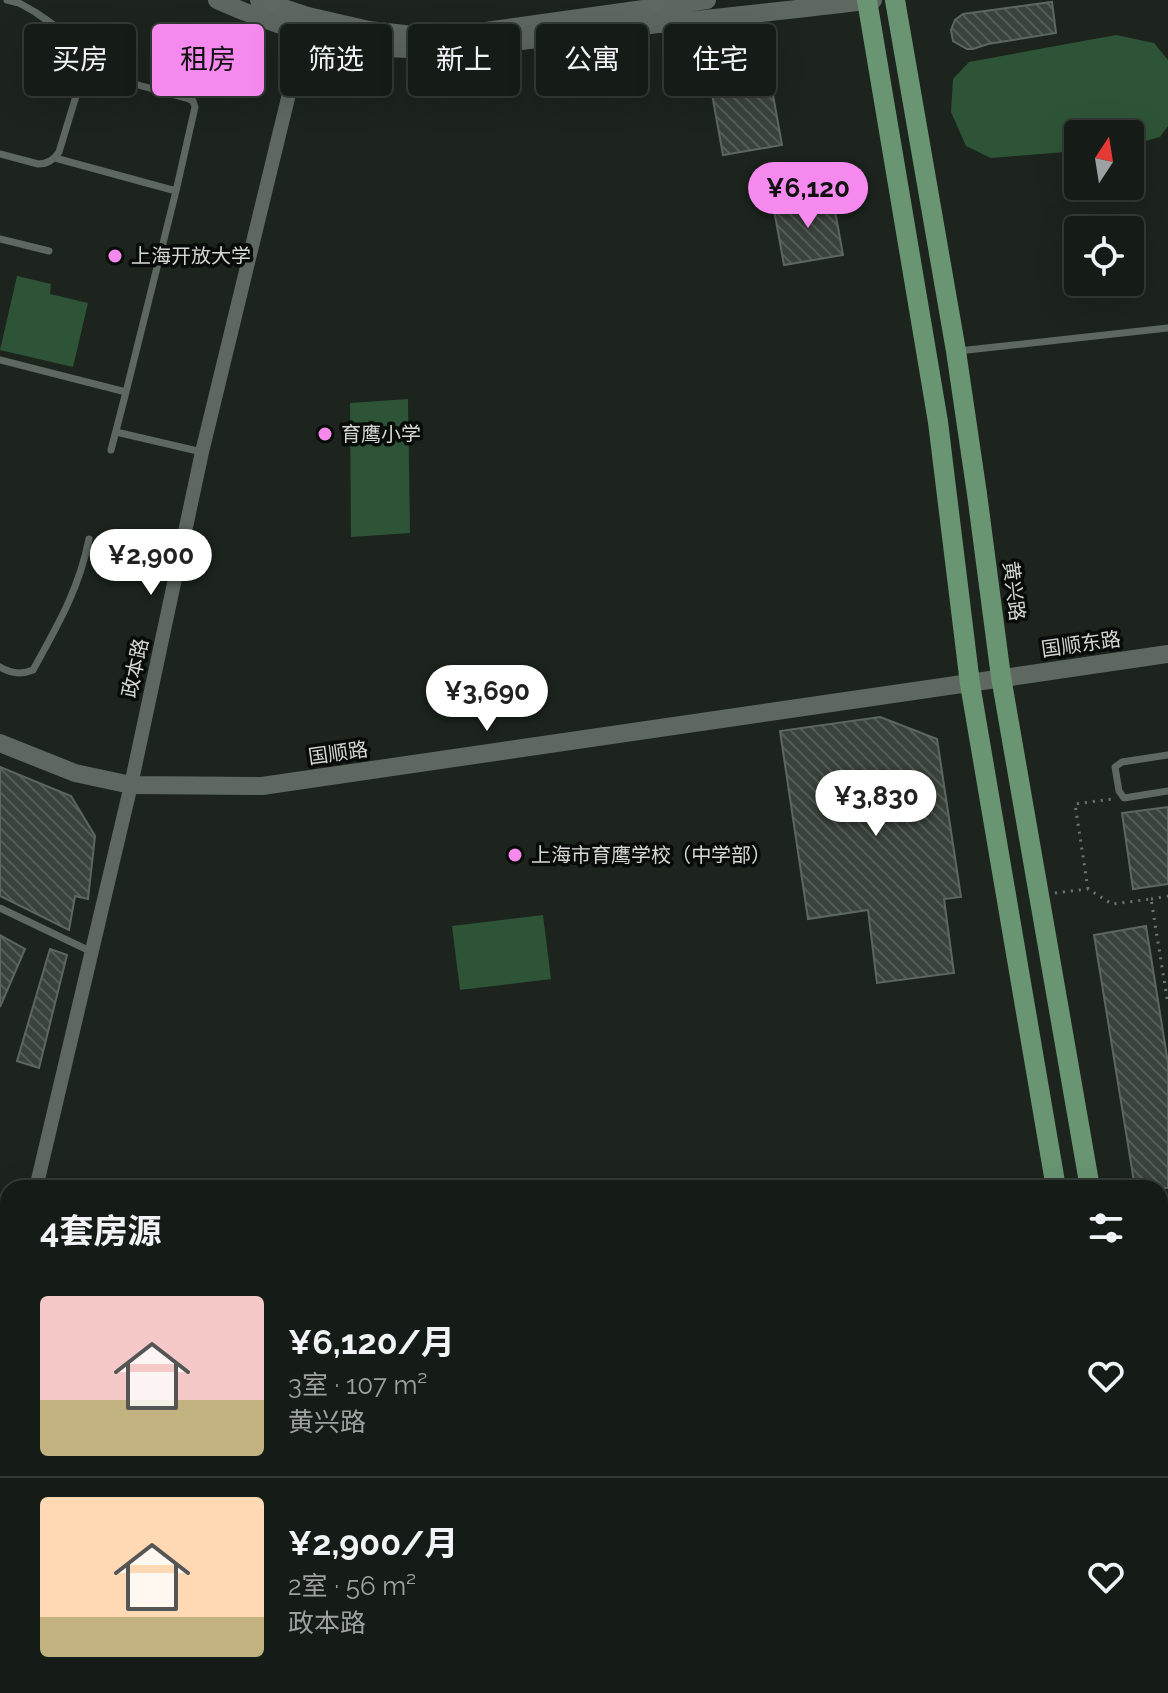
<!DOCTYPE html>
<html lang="zh">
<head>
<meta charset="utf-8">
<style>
  :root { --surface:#151b16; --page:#222823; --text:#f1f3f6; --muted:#9da1a1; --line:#343935; --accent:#f689ee }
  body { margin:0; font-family:Raleway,"Noto Sans SC",sans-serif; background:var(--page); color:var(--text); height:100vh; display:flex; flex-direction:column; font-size:30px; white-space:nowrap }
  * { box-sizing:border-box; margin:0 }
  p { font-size:26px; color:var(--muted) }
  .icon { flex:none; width:44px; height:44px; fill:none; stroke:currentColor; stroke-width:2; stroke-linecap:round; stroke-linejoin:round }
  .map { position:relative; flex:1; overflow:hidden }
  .panel { position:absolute; left:0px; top:1180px; width:1168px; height:514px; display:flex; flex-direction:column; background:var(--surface); border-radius:24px 24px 0 0; box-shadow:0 8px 32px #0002,0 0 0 2px var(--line) }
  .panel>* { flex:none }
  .hud { position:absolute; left:24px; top:24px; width:1120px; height:72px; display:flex; gap:16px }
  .needle { width:52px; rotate:12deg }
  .buttons { position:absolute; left:1064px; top:120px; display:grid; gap:16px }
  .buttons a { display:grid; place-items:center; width:80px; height:80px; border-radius:8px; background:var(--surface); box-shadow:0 8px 32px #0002,0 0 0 2px var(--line); font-size:40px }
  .price { position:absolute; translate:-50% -68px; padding:0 18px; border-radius:28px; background:#fff; color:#222; font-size:26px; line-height:52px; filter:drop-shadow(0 2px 4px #0008) }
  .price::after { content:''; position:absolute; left:50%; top:48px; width:24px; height:18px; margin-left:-12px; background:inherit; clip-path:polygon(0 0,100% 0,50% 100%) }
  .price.selected { background:var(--accent); color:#111 }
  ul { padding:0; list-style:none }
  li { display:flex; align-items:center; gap:24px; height:200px; padding:0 40px }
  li+li { border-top:2px solid var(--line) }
  li span { display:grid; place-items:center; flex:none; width:224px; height:160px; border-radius:8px; color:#555 }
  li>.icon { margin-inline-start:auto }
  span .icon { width:96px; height:96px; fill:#fffc; stroke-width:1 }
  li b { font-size:34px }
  h2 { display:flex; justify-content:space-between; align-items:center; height:96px; padding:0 40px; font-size:34px }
  .pill { padding:0 28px; border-radius:8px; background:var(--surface); box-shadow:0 8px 32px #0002,0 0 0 2px var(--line); font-size:28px; line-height:72px }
  .pill.selected { background:var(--accent); color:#111 }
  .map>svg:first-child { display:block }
  .grass { fill:url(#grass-tufts) }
  .garden { fill:#2e5437 }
  .building { fill:url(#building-back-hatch); stroke:#5d675f; stroke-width:2 }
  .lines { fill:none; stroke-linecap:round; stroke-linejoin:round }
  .path { stroke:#6f7670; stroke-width:3; stroke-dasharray:2 6; stroke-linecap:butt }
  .service { stroke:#5e6860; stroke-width:7 }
  .minor { stroke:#5e6860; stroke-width:14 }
  .tertiary { stroke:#5e6860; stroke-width:18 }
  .primary { stroke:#699573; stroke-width:20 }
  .poi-dot { fill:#f689ee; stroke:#080c09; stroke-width:3 }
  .labels { text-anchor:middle; stroke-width:7; stroke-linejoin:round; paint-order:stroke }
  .poi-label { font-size:20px; fill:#d2d8d3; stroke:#080c09; text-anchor:start }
  .street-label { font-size:20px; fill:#d2d8d3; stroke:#080c09 }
</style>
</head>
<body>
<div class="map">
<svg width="1168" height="1693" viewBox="0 0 1168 1693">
  <defs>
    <pattern id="grass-tufts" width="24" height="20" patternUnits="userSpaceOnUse" patternTransform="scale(2)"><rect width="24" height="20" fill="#2e5437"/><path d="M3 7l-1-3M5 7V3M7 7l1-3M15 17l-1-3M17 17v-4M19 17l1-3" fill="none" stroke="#4b6c53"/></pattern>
    <pattern id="building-back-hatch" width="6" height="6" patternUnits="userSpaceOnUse" patternTransform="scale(2)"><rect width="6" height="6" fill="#3a433b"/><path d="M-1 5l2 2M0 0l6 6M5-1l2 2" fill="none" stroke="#565d56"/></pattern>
  </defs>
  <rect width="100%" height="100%" fill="#1c241d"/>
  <path class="grass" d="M1168 1288V1453L1160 1403V1289Z"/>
  <path class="garden" d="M1116 35 1154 43 1168 60V126L1160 137 1130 145V134H1078V151L991 158 966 146 951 112 953 79 969 62Z
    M17 276 51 284 50 294 88 303 73 367 0 350Z
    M408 399 410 533 351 537 350 403Z
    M543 915 551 979 460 990 452 926Z"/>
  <path class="building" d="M1052 2 1056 33 988 44 973 49H967L953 41 951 30 955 20 963 14Z
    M771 84 782 145 723 155 712 94Z
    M832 194 843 255 784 265 773 204Z
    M880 717 937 739 961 897 944 899 954 973 877 983 868 910 808 919 780 731Z
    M0 767 71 796 95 836 88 899 75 896 69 930 0 896Z
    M1168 807V884L1133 889 1122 813Z
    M1146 926 1168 1063V1188H1135L1094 935Z
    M0 935 25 949 0 1007Z
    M50 949 67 955 39 1068 17 1061Z"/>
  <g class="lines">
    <path class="path" d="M1088 889 1075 804 1112 799
      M1055 893 1088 889 1112 904 1151 899 1168 1004
      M1151 899 1168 896"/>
    <path class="service" d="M0 154 38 164C48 164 53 160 59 152L90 50
      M55 158 176 191
      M0 239 49 251
      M958 351 1168 328
      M0 360 126 392 176 191 195 107 193 101 189 99 131 83 90 50 35 12 19 3 7 0
      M116 432 202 452
      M111 450 126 392
      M0 667C11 674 21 675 33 670 58 625 79 589 89 539
      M1168 755 1122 762 1115 767 1119 791 1124 798 1168 791
      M0 908 92 952
      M1160 1531 1168 1530
      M195 1686 196 1693
      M325 1686 326 1693
      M528 1686 532 1693
      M715 1686 716 1693
      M777 1686 778 1693
      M589 1691 597 1693
      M641 1693 688 1686"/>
    <path class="minor" d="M36 1188 131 785 202 452 306 24
      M0 1335 8 1302
      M479 1686V1693"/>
    <path class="tertiary" d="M217 0C277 27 343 48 409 49 478 50 546 37 614 29 701 19 787 11 873 0
      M259 0 308 16 369 30 422 36 472 33 707 0
      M0 743 75 773 131 785 262 786 1168 654
      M1160 1266H1168
      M0 1413 8 1415"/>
    <path class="primary" d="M867 0 938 422 970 684 1056 1188
      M895 0 956 351 977 494 1001 677 1090 1188
      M1160 1645 1167 1693
      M1132 1686 1133 1693"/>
  </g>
  <g class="poi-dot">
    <circle cx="115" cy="256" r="8"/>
    <circle cx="325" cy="434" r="8"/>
    <circle cx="515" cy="855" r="8"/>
  </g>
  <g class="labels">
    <g class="poi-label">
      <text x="131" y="263">上海开放大学</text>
      <text x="341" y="441">育鹰小学</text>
      <text x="531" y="862">上海市育鹰学校（中学部）</text>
    </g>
    <g class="street-label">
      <text transform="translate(1014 591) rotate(83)" y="7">黄兴路</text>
      <text transform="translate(1081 644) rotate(-8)" y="7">国顺东路</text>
      <text transform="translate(135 668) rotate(-78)" y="7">政本路</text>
      <text transform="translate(338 753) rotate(-8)" y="7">国顺路</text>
    </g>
  </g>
</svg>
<div class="buttons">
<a><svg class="needle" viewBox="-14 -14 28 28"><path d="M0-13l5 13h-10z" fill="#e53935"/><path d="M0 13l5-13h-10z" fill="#9da1a1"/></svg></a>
<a><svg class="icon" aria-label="locate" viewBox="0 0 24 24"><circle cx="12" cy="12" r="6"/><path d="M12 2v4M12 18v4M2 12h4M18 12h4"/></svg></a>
</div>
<b class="price selected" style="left:808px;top:230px">¥6,120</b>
<b class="price" style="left:151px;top:597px">¥2,900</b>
<b class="price" style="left:487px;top:733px">¥3,690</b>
<b class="price" style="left:876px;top:838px">¥3,830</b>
<div class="hud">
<a class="pill">买房</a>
<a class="pill selected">租房</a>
<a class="pill">筛选</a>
<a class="pill">新上</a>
<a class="pill">公寓</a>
<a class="pill">住宅</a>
</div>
<section class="panel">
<h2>4套房源<svg class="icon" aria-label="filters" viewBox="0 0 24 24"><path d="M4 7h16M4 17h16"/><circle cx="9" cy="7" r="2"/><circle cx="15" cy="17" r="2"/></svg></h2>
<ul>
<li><span style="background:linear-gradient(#f6c9c9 65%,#c2b280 0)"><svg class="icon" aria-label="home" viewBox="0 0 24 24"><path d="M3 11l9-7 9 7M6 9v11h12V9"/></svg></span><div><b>¥6,120/月</b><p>3室 · 107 m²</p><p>黄兴路</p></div><svg class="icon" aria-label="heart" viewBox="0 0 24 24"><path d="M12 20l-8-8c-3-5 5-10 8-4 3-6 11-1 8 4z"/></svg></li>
<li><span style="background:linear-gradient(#ffd9b3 75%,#c2b280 0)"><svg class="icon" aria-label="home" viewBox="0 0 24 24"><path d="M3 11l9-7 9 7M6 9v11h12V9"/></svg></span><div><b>¥2,900/月</b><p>2室 · 56 m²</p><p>政本路</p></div><svg class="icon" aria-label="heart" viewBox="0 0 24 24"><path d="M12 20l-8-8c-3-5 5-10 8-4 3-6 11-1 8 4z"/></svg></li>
</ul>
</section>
</div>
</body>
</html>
